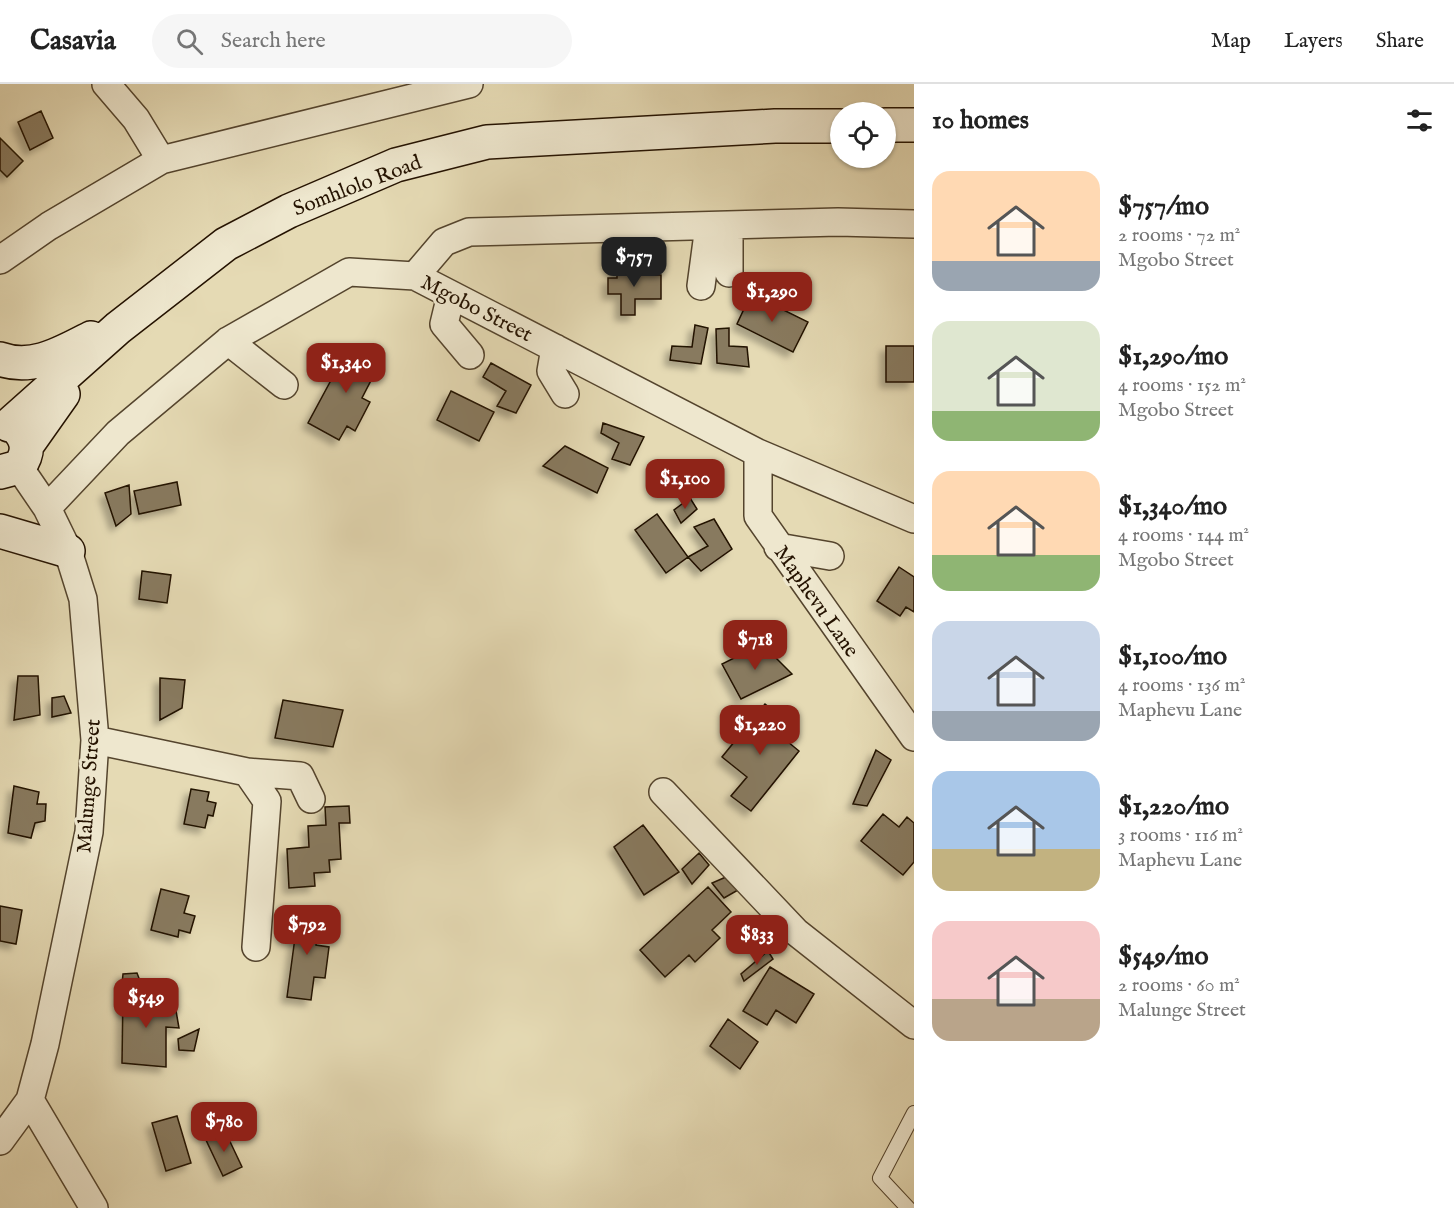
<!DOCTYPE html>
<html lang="en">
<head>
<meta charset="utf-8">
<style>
  :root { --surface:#fff; --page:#f6f6f6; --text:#222; --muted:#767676; --line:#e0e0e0; --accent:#8f2418 }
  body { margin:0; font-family:"IM FELL English",serif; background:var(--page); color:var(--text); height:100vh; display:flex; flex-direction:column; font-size:22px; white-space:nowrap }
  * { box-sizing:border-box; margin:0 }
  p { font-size:20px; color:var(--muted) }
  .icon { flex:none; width:33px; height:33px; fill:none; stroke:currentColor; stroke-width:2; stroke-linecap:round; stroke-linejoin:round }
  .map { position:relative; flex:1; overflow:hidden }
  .side { display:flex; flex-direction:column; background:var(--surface); width:540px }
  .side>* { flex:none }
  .tools { position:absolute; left:830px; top:18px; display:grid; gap:12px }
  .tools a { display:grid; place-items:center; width:66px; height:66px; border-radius:50%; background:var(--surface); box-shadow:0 2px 4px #0004; font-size:30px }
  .price { position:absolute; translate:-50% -51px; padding:0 14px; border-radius:12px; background:var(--accent); color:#fff; font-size:20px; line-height:39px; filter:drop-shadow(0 2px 3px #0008) }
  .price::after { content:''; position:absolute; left:50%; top:36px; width:18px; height:14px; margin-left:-9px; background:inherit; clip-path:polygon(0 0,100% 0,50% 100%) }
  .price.selected { background:#222; color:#fff }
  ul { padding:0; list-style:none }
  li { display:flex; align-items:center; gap:18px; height:150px; padding:0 18px }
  li span { display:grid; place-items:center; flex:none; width:168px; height:120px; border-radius:18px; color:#555 }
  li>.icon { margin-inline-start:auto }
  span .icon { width:72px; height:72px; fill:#fffc; stroke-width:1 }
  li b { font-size:26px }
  h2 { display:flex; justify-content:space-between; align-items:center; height:72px; padding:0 18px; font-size:26px }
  header { display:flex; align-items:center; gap:36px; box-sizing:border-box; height:84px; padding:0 30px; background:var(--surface); border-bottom:2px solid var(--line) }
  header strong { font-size:28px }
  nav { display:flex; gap:33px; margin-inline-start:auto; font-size:21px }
  .search { width:420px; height:54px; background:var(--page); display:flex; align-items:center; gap:15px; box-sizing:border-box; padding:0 21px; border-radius:33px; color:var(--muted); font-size:22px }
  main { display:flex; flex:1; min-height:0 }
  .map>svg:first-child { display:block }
  .building { fill:#887a5e; stroke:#241200; stroke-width:1.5; filter:url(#shadow) }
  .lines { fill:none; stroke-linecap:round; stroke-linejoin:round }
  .lane-casing { stroke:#54442d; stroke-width:16 }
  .street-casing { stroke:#54442d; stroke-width:30 }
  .secondary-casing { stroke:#241200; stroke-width:36 }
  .lane { stroke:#eee7ce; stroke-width:14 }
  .street { stroke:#eee7ce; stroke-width:27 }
  .secondary { stroke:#eee7ce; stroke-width:33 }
  .labels { text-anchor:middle; stroke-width:6; stroke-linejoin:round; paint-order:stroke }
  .street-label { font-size:21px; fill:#241200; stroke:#eee7ce }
</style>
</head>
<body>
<header>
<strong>Casavia</strong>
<div class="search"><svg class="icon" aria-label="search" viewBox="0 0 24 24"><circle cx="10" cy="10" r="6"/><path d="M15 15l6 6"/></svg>Search here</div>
<nav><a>Map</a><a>Layers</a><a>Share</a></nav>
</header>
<main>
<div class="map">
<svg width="914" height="1124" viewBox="0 0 914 1124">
  <defs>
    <filter id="shadow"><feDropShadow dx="-5.5" dy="5.5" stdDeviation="3" flood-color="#0004"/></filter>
  </defs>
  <rect width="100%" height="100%" fill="#e5dab4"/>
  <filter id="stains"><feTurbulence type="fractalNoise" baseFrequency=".00333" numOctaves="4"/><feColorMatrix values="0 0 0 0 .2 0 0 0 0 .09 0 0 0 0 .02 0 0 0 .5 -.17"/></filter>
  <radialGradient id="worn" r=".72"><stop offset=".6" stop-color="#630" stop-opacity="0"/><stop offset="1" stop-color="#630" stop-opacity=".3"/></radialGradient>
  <path class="building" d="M41 27 53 54 30 66 18 38Z
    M0 54 23 77 7 93 0 86Z
    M617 183H633V191H661V215H635V231H621V210H608V194H617Z
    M751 210 808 238 793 268 737 240Z
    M695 241 708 244 701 280 670 276 672 262 692 263Z
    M729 244V262L747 263 749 283 717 279 716 245Z
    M350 261 381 277 362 314 370 318 355 347 347 342 339 356 308 339Z
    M886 262H914V298H886Z
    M491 279 531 301 516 329 497 322 506 307 483 293Z
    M451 307 494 328 479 357 437 336Z
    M603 339 644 353 630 381 612 375 619 359 601 349Z
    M565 362 608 384 597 409 543 382Z
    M177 398 181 421 139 430 134 407Z
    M129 401 131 430 116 442 105 409Z
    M690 414 697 425 681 439 674 426Z
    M657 430 688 473 666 489 635 446Z
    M714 435 732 465 701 487 688 473 708 462 694 443Z
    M899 483 914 493V528L906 523 900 532 877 517Z
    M142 487 171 491 167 519 139 515Z
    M762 560 792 590 741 615 722 580Z
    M18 592H38L40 631 14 636Z
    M160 594 185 596 182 624 160 636Z
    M64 612 71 629 52 633V614Z
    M283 616 343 626 333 663 275 654Z
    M765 620 785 636 776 648 799 667 751 727 731 712 747 693 722 673Z
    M876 666 891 676 867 722 853 720Z
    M14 702 39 708 37 720H46L45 737 35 739 31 754 8 749Z
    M191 705 209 708 207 717 216 719 213 732 208 731 205 744 184 740Z
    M349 722 350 739H339L341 775 329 776 330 788 314 789 315 802 289 804 287 765 309 763 308 742 326 741 325 723Z
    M883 730 899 743 907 733 914 739V778L903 791 861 757Z
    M643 741 679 788 644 811 614 763Z
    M699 769 709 781 692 800 682 785Z
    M726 793 738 806 724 814 712 799Z
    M708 803 731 828 712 846 720 854 695 878 689 871 665 893 640 866Z
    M161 805 189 812 184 829 195 832 190 849 179 846 178 853 151 846Z
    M0 822 22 826 16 860 0 857Z
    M299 824 320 827 316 861 329 863 325 894 314 893 311 916 287 913Z
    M768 867 773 875 744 897 741 890Z
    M770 883 814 910 796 939 776 926 767 941 743 927Z
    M137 889 140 897 122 901 123 890Z
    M153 904 149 917 175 921 179 944 166 943V983L122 979 123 909Z
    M728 935 758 958 740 985 710 962Z
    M199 945 194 967 179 966 178 955Z
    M177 1032 191 1079 166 1087 152 1039Z
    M225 1047 242 1083 223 1092 206 1056Z"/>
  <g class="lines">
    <defs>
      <path id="lane" d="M908 1124 880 1094 914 1029"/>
      <path id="street" d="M106 0 136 35 161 76
        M0 176 49 142 161 76 469 0
        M729 189V141
        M415 192 444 158 469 148 838 138 914 140
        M701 202 709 142
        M451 211 444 240 470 271
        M228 257 284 301
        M555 264 551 287 565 310
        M758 369V432L914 653
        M47 424 118 349 228 257 349 188 415 192 758 369 914 435
        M778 463 830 472
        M95 656 247 688 267 717 256 863
        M247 688 300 692 311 715
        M663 708 796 848 914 941
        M30 1016 94 1124
        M0 1057 30 1016 45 960 89 748 95 656 83 515 68 467 47 424 19 383"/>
      <path id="secondary" d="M885 41H914
        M0 275C33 287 63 268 91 254
        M9 341 118 244 226 160 289 127 396 81 487 58 775 42H840
        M27 361 63 310
        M0 388 19 383C29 369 29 357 17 344
        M0 447 68 467"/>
    </defs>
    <use href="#lane" class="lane-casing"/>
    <use href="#street" class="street-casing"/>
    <use href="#secondary" class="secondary-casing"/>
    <use href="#lane" class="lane"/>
    <use href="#street" class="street"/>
    <use href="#secondary" class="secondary"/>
  </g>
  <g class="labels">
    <g class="street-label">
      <text transform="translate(357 101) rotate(-21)" y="7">Somhlolo Road</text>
      <text transform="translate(477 224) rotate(27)" y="7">Mgobo Street</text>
      <text transform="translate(817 517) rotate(55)" y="7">Maphevu Lane</text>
      <text transform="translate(88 702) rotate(-86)" y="7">Malunge Street</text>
    </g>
  </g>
  <rect width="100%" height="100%" filter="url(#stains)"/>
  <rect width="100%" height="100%" fill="url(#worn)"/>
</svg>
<div class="tools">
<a><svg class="icon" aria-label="locate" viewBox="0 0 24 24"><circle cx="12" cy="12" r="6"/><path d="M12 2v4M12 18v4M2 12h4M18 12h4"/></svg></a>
</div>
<b class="price selected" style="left:634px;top:204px">$757</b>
<b class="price" style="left:772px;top:239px">$1,290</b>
<b class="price" style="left:346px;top:310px">$1,340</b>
<b class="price" style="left:685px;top:426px">$1,100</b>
<b class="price" style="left:755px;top:587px">$718</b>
<b class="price" style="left:760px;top:672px">$1,220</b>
<b class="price" style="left:307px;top:872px">$792</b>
<b class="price" style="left:757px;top:882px">$833</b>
<b class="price" style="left:146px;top:945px">$549</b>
<b class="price" style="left:224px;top:1069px">$780</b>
</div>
<section class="side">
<h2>10 homes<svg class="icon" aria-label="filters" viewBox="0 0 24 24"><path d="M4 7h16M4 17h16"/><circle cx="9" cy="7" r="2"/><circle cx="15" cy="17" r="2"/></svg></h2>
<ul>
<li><span style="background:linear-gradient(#ffd9b3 75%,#9aa5b1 0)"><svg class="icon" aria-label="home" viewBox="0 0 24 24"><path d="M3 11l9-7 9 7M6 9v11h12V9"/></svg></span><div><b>$757/mo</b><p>2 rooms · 72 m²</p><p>Mgobo Street</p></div></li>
<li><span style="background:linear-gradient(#dfe7d0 75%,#8fb573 0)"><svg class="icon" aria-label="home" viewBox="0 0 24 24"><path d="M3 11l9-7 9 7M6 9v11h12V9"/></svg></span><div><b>$1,290/mo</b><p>4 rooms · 152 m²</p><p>Mgobo Street</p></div></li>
<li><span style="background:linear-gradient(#ffd9b3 70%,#8fb573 0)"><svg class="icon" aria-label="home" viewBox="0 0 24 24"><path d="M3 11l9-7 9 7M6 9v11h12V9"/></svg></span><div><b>$1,340/mo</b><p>4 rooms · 144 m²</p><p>Mgobo Street</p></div></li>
<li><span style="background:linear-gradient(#c9d6e8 75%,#9aa5b1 0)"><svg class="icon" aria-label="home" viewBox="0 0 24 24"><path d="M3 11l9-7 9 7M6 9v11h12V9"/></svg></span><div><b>$1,100/mo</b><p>4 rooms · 136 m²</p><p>Maphevu Lane</p></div></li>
<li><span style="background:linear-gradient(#a9c7e8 65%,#c2b280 0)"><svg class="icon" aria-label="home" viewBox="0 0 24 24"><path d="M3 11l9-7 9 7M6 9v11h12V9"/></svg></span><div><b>$1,220/mo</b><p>3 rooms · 116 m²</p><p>Maphevu Lane</p></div></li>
<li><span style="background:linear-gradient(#f6c9c9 65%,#b9a48a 0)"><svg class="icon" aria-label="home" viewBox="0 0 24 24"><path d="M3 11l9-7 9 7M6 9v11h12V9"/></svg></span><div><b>$549/mo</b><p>2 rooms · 60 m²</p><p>Malunge Street</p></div></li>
</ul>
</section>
</main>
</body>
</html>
